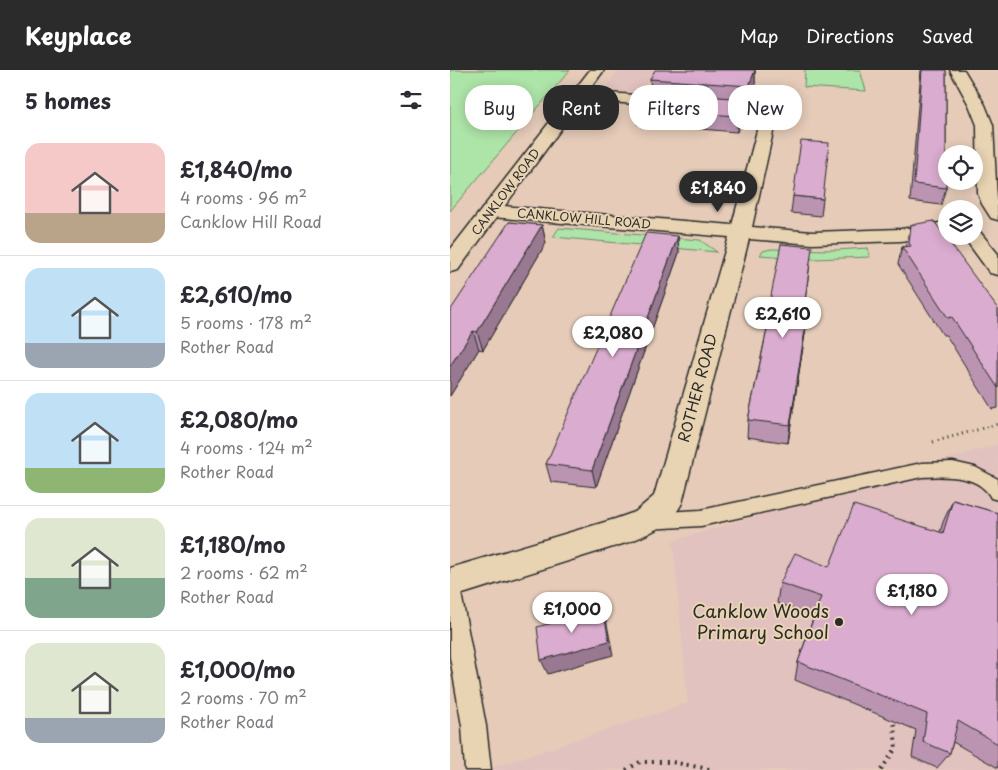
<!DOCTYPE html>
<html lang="en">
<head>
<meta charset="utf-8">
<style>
  :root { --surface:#fff; --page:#f2f2f3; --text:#2b2b33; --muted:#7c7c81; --line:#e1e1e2; --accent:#2b2b2b }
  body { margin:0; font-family:"Playpen Sans",sans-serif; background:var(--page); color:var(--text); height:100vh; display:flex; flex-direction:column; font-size:19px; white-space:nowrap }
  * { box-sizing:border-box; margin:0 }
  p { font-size:16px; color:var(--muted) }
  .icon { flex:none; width:28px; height:28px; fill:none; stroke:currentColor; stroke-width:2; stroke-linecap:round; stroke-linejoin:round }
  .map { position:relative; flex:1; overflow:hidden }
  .details { display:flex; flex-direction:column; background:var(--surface); width:450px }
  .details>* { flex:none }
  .hud { position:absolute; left:15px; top:15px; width:458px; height:45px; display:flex; gap:10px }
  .controls { position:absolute; left:488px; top:75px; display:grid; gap:10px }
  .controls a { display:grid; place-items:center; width:45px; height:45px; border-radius:50%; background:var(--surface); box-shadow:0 2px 12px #0003; font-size:25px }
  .price { position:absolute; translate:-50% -42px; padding:0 11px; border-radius:18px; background:#fff; color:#222; font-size:16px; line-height:32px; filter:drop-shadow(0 1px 2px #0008) }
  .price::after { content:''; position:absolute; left:50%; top:30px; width:15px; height:11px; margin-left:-8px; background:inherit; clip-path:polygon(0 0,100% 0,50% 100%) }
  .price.active { background:var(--accent); color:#fff }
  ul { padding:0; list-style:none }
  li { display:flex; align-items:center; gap:15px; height:125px; padding:0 25px }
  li+li { border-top:1px solid var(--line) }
  li span { display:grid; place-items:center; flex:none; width:140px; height:100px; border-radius:15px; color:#555 }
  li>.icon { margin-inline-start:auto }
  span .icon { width:60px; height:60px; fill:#fffc; stroke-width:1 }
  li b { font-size:21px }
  h2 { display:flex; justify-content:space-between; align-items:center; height:60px; padding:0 25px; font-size:21px }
  .pill { padding:0 18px; border-radius:20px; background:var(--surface); box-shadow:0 2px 12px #0003; font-size:18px; line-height:45px }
  .pill.active { background:var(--accent); color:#fff }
  header { display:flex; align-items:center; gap:30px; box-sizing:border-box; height:70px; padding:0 25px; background:var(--accent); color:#fff }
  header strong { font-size:24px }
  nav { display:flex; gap:28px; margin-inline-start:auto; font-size:18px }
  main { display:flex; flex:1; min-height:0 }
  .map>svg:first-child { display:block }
  .built { fill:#e2c2bf }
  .green { fill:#ade4a7; stroke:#6c8869 }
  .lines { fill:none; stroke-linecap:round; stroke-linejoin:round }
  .service-casing { stroke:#2b2b2b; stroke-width:3 }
  .minor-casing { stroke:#2b2b2b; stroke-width:3 }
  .tertiary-casing { stroke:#2b2b2b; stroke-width:3 }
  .path-far1 { stroke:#2b2b2b; stroke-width:3; stroke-dasharray:1 4; stroke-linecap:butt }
  .path { stroke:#2b2b2b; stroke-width:4; stroke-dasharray:2 5; stroke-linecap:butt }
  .service { fill:#e8d3b2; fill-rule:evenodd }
  .minor { fill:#e8d3b2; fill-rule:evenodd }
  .tertiary { fill:#e8d3b2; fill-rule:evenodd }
  .wall { fill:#bb94b2; stroke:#2b2b2b }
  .shaded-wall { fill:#997891; stroke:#2b2b2b }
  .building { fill:#daaccf; stroke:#2b2b2b }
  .poi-dot { fill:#2b2b2b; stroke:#e8d3b2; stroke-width:2 }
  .labels { text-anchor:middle; stroke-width:4; stroke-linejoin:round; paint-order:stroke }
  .far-street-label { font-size:12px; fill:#2b2b2b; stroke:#e8d3b2 }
  .street-label { font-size:15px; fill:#2b2b2b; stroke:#e8d3b2 }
  .near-poi-label { font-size:18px; fill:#2b2b2b; stroke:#e8d3b2; text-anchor:end }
</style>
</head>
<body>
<header>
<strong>Keyplace</strong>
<nav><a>Map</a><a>Directions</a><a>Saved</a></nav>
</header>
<main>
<section class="details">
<h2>5 homes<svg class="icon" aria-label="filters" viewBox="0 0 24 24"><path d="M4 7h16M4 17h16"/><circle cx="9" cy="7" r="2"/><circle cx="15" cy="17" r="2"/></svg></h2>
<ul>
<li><span style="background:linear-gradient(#f6c9c9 70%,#b9a48a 0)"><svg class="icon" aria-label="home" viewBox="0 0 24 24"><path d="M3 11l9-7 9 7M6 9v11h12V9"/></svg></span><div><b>£1,840/mo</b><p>4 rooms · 96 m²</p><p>Canklow Hill Road</p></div></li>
<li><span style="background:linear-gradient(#bfe0f5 75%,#9aa5b1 0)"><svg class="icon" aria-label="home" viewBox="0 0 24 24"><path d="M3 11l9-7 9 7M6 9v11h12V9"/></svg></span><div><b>£2,610/mo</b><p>5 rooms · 178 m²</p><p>Rother Road</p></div></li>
<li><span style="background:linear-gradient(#bfe0f5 75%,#8fb573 0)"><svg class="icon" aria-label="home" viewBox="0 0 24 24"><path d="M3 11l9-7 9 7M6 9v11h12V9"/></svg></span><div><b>£2,080/mo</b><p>4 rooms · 124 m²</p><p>Rother Road</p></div></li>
<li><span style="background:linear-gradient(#dfe7d0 60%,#7fa58c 0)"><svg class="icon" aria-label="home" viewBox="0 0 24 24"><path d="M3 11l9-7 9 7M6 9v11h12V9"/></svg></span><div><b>£1,180/mo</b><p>2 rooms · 62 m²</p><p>Rother Road</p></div></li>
<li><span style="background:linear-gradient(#dfe7d0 75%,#9aa5b1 0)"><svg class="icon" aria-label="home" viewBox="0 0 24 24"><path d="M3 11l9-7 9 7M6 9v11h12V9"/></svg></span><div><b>£1,000/mo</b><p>2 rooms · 70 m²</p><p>Rother Road</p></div></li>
</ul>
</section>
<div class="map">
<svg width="548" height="700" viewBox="0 0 548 700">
  <rect width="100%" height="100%" fill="#e5cbb8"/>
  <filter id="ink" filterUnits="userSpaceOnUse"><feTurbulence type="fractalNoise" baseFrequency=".02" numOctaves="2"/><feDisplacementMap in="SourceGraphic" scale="10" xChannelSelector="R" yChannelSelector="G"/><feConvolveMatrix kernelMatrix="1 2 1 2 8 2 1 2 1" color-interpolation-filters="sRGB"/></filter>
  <g filter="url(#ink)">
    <path class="built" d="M168 0H249L204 3 189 23 167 22 160 18 158 14Z
      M548 374V700H35L238 633 223 471Z"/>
    <path class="green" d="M0 0H120L0 141Z
      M355 0H410L416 21 354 17Z
      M109 158 250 170 267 182 103 167Z
      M418 178 420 187 363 189 310 185 313 181 321 179 386 180Z"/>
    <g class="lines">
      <defs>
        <path id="service" d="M503 392 525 397 548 409V430L541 428C529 404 494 406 472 407L251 456 196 459 189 457 186 451 189 445 196 443 251 440 472 393Z
          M0 513 8 516 11 523 36 656 41 700H15L12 656 0 587Z"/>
        <path id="minor" d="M500 0H514L535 35 543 55 548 150 541 148 532 134 528 124 527 55 519 35Z
          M128 21 301 33 321 41 325 53 302 157 362 162 451 159 496 152V164L451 171 362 174 299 169 232 433C221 455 200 463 179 472L0 528V498L165 449 185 442 204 426 279 167 41 147 34 145 31 141 34 137 41 135 282 155 309 53 308 47 298 43 123 29 120 26 123 23Z
          M524 160 530 162 548 184V205L540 203 513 166H524Z"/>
        <path id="tertiary" d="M140 0H154L8 200 0 202V180Z"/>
      </defs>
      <use href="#service" class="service-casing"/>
      <use href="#minor" class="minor-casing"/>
      <use href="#tertiary" class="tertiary-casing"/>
      <path class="path-far1" d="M483 372 548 354"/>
      <path class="path" d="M176 700 190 692H222L264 700
        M431 700 446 678 444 654"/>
      <use href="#service" class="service"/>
      <use href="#minor" class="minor"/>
      <use href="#tertiary" class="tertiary"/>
    </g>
    <path class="wall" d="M305 0V14L298 31H294L293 45 287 62 187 54 186 39 201 22 200 9Z
      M471 0H496V118L491 135 460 131Z
      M343 126 373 129 371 146 341 143Z
      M59 152 92 155 96 173 33 280 29 279 0 326Z
      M461 155 548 239V338L542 339 496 265H493L448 194 452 177 456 176Z
      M228 166 229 183 146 417 101 412 96 394Z
      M360 194 353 246 357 247 355 264 338 373 297 367 298 350 319 249 320 231Z
      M503 430 548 443V698L503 672 500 683 487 698 462 687 466 660 345 610 348 592 364 546 327 533 330 513 490 462 493 452Z"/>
    <path class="shaded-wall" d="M305 0V14L298 31 299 16Z
      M294 29 293 45 287 62V46Z
      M92 155 96 173 33 280 27 262Z
      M228 166 229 183 146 417 142 400Z
      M357 247 355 264 338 373 340 355Z
      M23 261 29 279 0 326V296Z
      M153 539 157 554 163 585 98 604 91 590Z"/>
    <path class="building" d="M205 0H305L299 16 200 9Z
      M472 0H496V118L464 114Z
      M194 21 294 29 287 46 186 39Z
      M351 71 379 73 373 129 343 126Z
      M484 151 548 239V318L502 247 498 248 452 177 461 176 459 173 461 155Z
      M59 152 92 155 27 262 23 261 0 296V241Z
      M196 163 228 166 142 400 96 394Z
      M331 174 362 177 353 246 357 247 340 355 298 350 323 231H320Z
      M503 430 548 443V674L508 651 500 683 473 672 477 644 348 592 371 527 330 513 345 483 379 497 404 435 493 463Z
      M153 539 159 571 91 590 87 557Z"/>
  </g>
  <circle class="poi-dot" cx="389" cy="552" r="5"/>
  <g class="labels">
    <g class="far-street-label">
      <text transform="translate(56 122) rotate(-53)" y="4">CANKLOW ROAD</text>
      <text transform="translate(134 149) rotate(5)" y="4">CANKLOW HILL ROAD</text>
    </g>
    <g class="street-label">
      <text transform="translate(248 318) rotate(-75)" y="5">ROTHER ROAD</text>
    </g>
    <g class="near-poi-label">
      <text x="379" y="548">Canklow Woods<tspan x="379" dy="21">Primary School</tspan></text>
    </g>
  </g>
</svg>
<div class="controls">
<a><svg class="icon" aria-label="locate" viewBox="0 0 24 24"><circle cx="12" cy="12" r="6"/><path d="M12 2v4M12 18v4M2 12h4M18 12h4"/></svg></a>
<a><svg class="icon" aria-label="layers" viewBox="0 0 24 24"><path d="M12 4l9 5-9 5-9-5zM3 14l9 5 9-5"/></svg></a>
</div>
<b class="price active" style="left:268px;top:143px">£1,840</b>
<b class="price" style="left:333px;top:269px">£2,610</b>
<b class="price" style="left:163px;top:288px">£2,080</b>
<b class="price" style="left:462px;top:546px">£1,180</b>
<b class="price" style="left:122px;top:564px">£1,000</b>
<div class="hud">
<a class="pill">Buy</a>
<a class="pill active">Rent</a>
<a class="pill">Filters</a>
<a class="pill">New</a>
</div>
</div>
</main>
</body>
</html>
